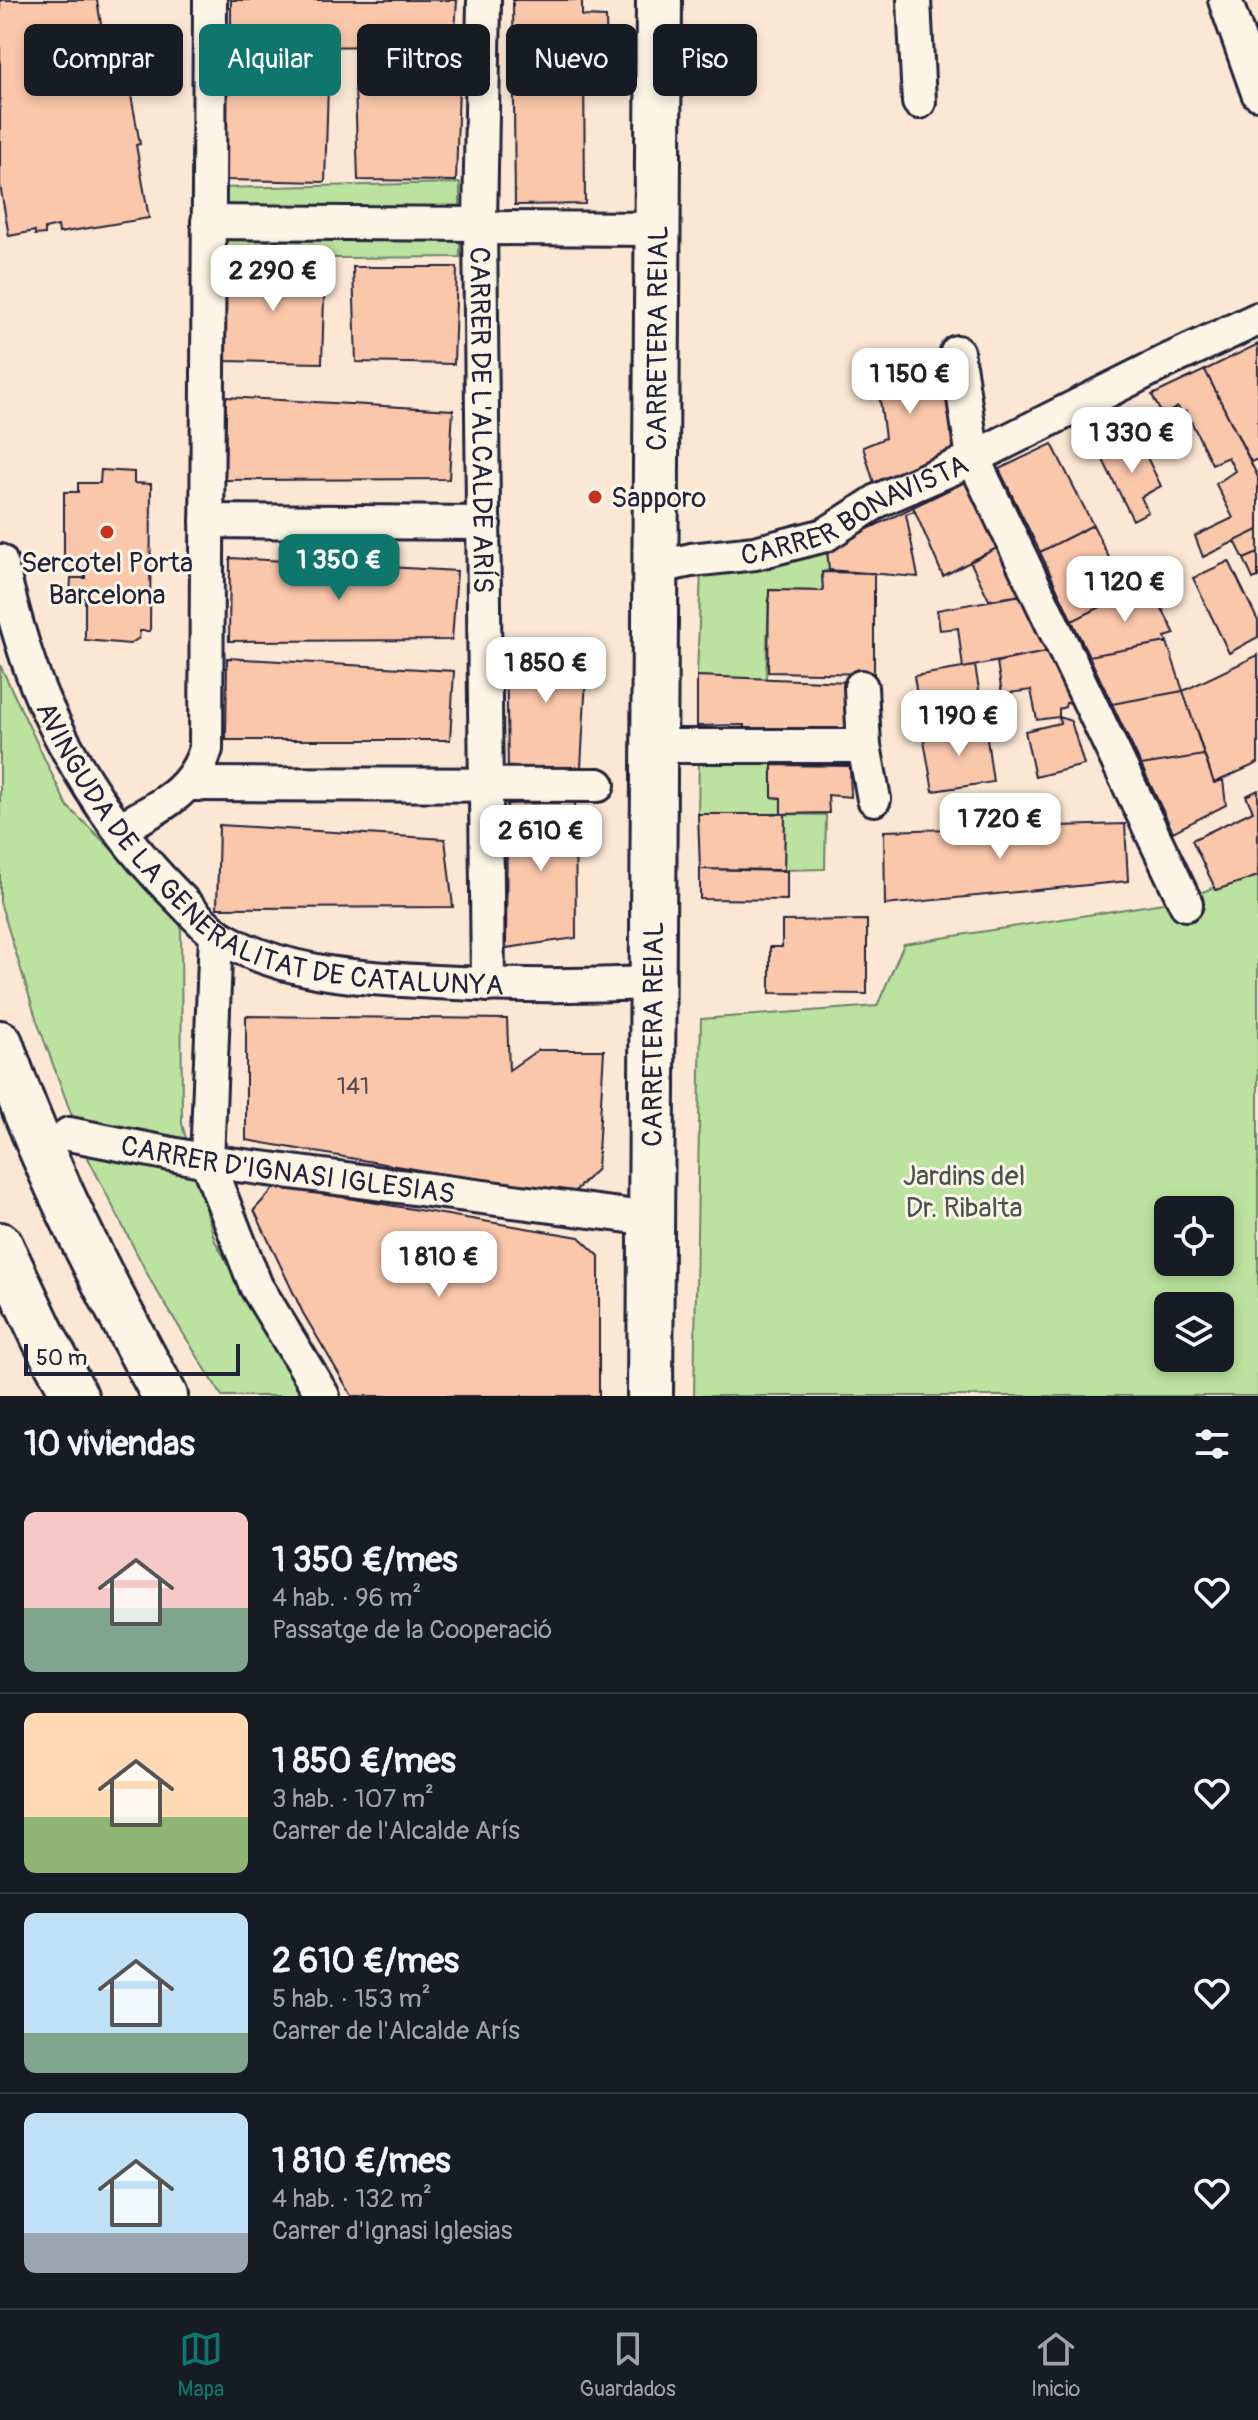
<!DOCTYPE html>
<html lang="es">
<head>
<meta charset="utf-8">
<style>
  :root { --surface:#171b24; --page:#20242c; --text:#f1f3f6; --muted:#9ea1a6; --line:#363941; --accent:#0f766e }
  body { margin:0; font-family:Pangolin,sans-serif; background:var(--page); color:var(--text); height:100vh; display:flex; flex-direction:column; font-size:30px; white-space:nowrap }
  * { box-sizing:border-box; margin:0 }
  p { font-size:26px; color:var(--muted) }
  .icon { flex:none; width:44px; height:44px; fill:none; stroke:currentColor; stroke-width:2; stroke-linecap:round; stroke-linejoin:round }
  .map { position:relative; height:1396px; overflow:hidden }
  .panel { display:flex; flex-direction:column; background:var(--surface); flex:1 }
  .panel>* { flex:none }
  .banner { position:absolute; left:24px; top:24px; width:800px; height:72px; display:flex; gap:16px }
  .tools { position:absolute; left:1154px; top:1196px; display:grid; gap:16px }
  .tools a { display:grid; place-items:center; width:80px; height:80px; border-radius:12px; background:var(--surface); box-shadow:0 4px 12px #0003; font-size:40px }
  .scale { position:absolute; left:24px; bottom:20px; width:216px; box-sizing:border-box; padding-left:8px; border:4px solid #22223b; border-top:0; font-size:22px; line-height:28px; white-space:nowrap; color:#22223b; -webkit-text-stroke:6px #fcf5e5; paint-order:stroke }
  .price { position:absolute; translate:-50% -68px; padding:0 18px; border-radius:16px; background:#fff; color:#222; font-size:26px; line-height:52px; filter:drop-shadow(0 2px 4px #0008) }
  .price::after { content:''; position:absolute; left:50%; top:48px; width:24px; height:18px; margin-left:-12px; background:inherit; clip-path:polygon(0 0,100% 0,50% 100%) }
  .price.selected { background:var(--accent); color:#fff }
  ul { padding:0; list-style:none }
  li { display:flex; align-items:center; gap:24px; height:200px; padding:0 24px }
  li+li { border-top:2px solid var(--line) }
  li span { display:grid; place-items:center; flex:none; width:224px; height:160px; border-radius:12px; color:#555 }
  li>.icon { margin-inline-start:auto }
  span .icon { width:96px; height:96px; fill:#fffc; stroke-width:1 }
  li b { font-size:34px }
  h2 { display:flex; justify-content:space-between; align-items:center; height:96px; padding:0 24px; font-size:34px }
  .pill { padding:0 28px; border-radius:12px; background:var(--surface); box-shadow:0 4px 12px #0003; font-size:28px; line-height:72px }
  .pill.selected { background:var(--accent); color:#fff }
  .tabs { display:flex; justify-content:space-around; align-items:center; height:112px; border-top:2px solid var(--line); background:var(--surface); font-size:22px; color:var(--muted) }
  .tabs a { display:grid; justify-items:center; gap:4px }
  .tabs .selected { color:var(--accent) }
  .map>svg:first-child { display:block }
  .green { fill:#bbe29e; stroke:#6e826c; stroke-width:2; fill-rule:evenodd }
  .building { fill:#fbc7ab; stroke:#22223b; stroke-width:2 }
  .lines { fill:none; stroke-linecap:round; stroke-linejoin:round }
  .street-casing { stroke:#22223b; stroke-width:38 }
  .primary-casing { stroke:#22223b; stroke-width:50 }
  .highway-casing { stroke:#22223b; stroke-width:50 }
  .street { stroke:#fcf5e5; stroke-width:32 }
  .primary { stroke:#fcf5e5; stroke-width:44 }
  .highway { stroke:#fcf5e5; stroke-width:44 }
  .poi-dot { fill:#c8321e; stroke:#fcf5e5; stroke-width:3 }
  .labels { text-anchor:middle; stroke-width:6; stroke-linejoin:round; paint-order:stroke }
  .number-label { font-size:24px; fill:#584b57 }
  .street-label { font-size:28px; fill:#22223b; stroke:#fcf5e5 }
  .poi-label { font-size:28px; fill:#22223b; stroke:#fcf5e5; text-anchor:start }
  .park-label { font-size:28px; fill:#485254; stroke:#fcf5e5 }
</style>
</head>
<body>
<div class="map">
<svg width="1258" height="1396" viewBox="0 0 1258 1396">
  <rect width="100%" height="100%" fill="#fce7d4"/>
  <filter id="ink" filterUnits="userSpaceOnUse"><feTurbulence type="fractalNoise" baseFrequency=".0125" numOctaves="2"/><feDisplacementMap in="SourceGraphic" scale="16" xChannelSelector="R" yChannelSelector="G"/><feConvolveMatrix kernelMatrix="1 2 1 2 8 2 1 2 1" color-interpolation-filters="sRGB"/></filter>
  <g filter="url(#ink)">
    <path class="green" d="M460 183V257L220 259 217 188Z
      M827 549 829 570 822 572 823 591 769 590 766 680 697 676 701 570 783 561Z
      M0 665 67 806 181 916 182 1124 215 1241 303 1396H222L152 1283 86 1154 37 1021 0 902Z
      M699 759 850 760V766L772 765V797L781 798V814H698Z
      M785 814 826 815 825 869 784 870Z
      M1258 870V1396H694L701 1019 877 1006 904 944 1182 900ZM1168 1210H1220V1262H1168ZM1168 1306H1220V1358H1168Z"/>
    <path class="building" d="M0 0H97L107 60 124 57 140 144 136 145 149 218 59 233 58 226 45 229V234L35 235V231L9 236 0 185Z
      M231 0H457L454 46 231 47Z
      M513 0H582V16L606 17 607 67 584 63 585 204 515 205Z
      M459 84 456 181 358 180 355 85Z
      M224 85H328L325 182 227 180Z
      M325 265 322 363 224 361 221 266Z
      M353 267H457L454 364 356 362Z
      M1258 344V459L1251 462 1205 370Z
      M940 353 955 450 875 486 863 447 885 438 875 361Z
      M1205 370 1258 477V530L1203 557 1195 536 1233 518 1216 484 1235 471 1228 457 1212 464 1186 411 1182 414 1178 407 1162 415 1152 395Z
      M226 397 453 410 449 479 225 480Z
      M1137 437 1161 486 1141 497 1148 512 1133 520 1101 456Z
      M1052 444 1093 525 1040 552 999 469Z
      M101 470 134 472V483L151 484 150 631H140L139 638 130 644 85 640V598L70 597 71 578H85V572H64V492H78V483H100Z
      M967 481 999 547 943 576 913 507Z
      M913 507 915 511 906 514 918 577 829 570 827 549Z
      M1093 525 1127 594 1072 621 1040 552Z
      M1258 530V553L1244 559 1235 541Z
      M999 547 1022 595 989 600 970 561Z
      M1258 553V577L1253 579 1244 559Z
      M230 558 457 571 452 640 229 641Z
      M1229 561 1258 621V637L1229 653 1193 578Z
      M822 572 874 573V674L768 672 769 590 823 591Z
      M1149 583 1175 634 1165 637 1167 642 1089 656 1072 621Z
      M1022 595 1051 651 963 668 958 628 940 630 937 610Z
      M1167 642 1183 691 1112 704 1089 656Z
      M577 643 588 644 581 767 508 769 506 646Z
      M1051 651 1075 702 1066 703 1065 707 1059 709V717L1037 720 1031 690 1002 694 997 662Z
      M1258 655V763L1214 783 1183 691Z
      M227 658 454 671 450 740H226Z
      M975 666 985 724 923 735 914 676Z
      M697 676 850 682 853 720 844 734 743 733 744 725 697 726Z
      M1183 691 1204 755 1141 765 1112 704Z
      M1059 717 1071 721 1084 765 1035 777 1025 731 1060 723Z
      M985 724 993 782 933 791 923 735Z
      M1204 755 1214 783 1223 780 1226 805 1173 832 1141 765Z
      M772 765 850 766 851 797 828 795 829 813 781 814V798L772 797Z
      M1258 790V876L1216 890 1192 840 1253 811 1246 796Z
      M575 802 576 938 506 948 507 804Z
      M698 814H785L784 870 700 869Z
      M1125 824 1128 881 885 905 884 831Z
      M219 825 445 839 453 907 217 908Z
      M700 869 787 871V900L700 899Z
      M867 920V994L770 993V947H782V921Z
      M246 1016 507 1019 509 1070 538 1050H604L597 1169 570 1196 246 1140Z
      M276 1186 579 1237 599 1256V1396H352L303 1313 254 1210Z"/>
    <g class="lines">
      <defs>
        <g id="street">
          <path id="s1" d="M484 0 480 224 488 985"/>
          <path d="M914 0 919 102"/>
          <path d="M1225 0 1258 93"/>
          <path d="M208 222 480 224"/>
          <path d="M480 228 657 229"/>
          <path d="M957 352 973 458 1186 904"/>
          <path d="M207 521 484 523"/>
          <path id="s2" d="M0 561C12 608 24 656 43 700 75 771 120 839 175 894 189 907 203 926 219 936 282 975 362 978 435 982 507 986 580 986 653 983"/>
          <path id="s3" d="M655 568 691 560 755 553 825 535 879 500 955 467 1165 362 1258 319"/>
          <path d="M861 687 864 746 874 799"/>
          <path d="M654 746H864"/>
          <path d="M189 784 598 785"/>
          <path d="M120 829C159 806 192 794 206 749L210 0"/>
          <path d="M216 934 207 1161 256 1286 323 1396"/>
          <path id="s4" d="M69 1134 207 1161 651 1219"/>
        </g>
        <g id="primary">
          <path id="s5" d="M650 1396 659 0"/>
        </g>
        <path id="highway" d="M0 1043C43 1167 102 1282 165 1396
          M0 1245 45 1340 75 1396"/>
      </defs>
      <use href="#street" class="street-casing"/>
      <use href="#primary" class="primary-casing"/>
      <use href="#highway" class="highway-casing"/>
      <use href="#street" class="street"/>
      <use href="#primary" class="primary"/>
      <use href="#highway" class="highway"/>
    </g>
  </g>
  <g class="poi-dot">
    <circle cx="595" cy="497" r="8"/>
    <circle cx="107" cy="532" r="8"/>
  </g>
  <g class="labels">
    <g class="number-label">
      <text x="353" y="1094">141</text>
    </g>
    <g class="street-label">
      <text dy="10" stroke="none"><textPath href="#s5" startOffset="1058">CARRETERA REIAL</textPath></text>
      <text dy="10" stroke="none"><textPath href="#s1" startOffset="420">CARRER DE L'ALCALDE ARÍS</textPath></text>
      <text dy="10" stroke="none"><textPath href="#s3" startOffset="210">CARRER BONAVISTA</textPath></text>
      <text dy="10" stroke="none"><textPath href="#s2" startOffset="442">AVINGUDA DE LA GENERALITAT DE CATALUNYA</textPath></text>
      <text dy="10" stroke="none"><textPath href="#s5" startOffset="362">CARRETERA REIAL</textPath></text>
      <text dy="10" stroke="none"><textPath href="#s4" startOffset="222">CARRER D'IGNASI IGLESIAS</textPath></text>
    </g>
    <g class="poi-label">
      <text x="611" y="507">Sapporo</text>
      <text x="107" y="572" text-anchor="middle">Sercotel Porta<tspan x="107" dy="32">Barcelona</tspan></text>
    </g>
    <g class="park-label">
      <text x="964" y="1185">Jardins del<tspan x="964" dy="32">Dr. Ribalta</tspan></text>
    </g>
  </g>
</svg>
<div class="tools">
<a><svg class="icon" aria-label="locate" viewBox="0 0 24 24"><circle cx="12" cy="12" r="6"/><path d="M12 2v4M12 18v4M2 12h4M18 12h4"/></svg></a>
<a><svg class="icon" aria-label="layers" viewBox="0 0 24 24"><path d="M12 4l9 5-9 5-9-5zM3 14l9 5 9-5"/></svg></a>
</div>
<div class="scale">50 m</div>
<b class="price" style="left:273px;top:313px">2 290 €</b>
<b class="price" style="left:910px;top:416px">1 150 €</b>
<b class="price" style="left:1132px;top:475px">1 330 €</b>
<b class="price selected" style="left:339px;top:602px">1 350 €</b>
<b class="price" style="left:1125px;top:624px">1 120 €</b>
<b class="price" style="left:546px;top:705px">1 850 €</b>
<b class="price" style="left:959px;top:758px">1 190 €</b>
<b class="price" style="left:1000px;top:861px">1 720 €</b>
<b class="price" style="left:541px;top:873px">2 610 €</b>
<b class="price" style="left:439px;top:1299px">1 810 €</b>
<div class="banner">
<a class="pill">Comprar</a>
<a class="pill selected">Alquilar</a>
<a class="pill">Filtros</a>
<a class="pill">Nuevo</a>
<a class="pill">Piso</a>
</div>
</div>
<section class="panel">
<h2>10 viviendas<svg class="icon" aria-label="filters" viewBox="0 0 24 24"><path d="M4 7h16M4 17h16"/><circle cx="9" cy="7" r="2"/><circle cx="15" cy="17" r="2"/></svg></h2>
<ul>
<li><span style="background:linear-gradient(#f6c9c9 60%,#7fa58c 0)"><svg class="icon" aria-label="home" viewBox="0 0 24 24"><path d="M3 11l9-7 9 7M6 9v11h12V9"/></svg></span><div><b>1 350 €/mes</b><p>4 hab. · 96 m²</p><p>Passatge de la Cooperació</p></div><svg class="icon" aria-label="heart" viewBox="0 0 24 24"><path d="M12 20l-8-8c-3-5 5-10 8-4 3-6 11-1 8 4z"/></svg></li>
<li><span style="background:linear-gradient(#ffd9b3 65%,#8fb573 0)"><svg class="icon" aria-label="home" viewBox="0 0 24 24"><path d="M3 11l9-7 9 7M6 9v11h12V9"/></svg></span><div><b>1 850 €/mes</b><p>3 hab. · 107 m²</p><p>Carrer de l'Alcalde Arís</p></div><svg class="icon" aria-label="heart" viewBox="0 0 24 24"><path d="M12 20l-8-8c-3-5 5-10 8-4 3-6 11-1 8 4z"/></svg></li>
<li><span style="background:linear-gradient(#bfe0f5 75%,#7fa58c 0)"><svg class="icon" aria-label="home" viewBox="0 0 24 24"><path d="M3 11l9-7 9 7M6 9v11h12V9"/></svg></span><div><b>2 610 €/mes</b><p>5 hab. · 153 m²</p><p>Carrer de l'Alcalde Arís</p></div><svg class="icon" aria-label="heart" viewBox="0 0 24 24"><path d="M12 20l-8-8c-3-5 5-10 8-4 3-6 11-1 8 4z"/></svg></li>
<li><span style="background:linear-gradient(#bfe0f5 75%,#9aa5b1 0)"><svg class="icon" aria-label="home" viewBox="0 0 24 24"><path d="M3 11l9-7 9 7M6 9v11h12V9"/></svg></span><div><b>1 810 €/mes</b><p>4 hab. · 132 m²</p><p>Carrer d'Ignasi Iglesias</p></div><svg class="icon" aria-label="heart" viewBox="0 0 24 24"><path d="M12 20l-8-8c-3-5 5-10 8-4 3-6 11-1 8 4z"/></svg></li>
</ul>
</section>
<nav class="tabs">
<a class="selected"><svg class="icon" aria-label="map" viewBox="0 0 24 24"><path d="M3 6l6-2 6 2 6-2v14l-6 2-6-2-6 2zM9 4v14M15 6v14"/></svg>Mapa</a>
<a><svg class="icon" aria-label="saved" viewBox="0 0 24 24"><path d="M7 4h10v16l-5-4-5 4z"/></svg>Guardados</a>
<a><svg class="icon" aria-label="home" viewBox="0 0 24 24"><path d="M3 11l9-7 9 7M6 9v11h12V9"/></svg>Inicio</a>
</nav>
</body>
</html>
